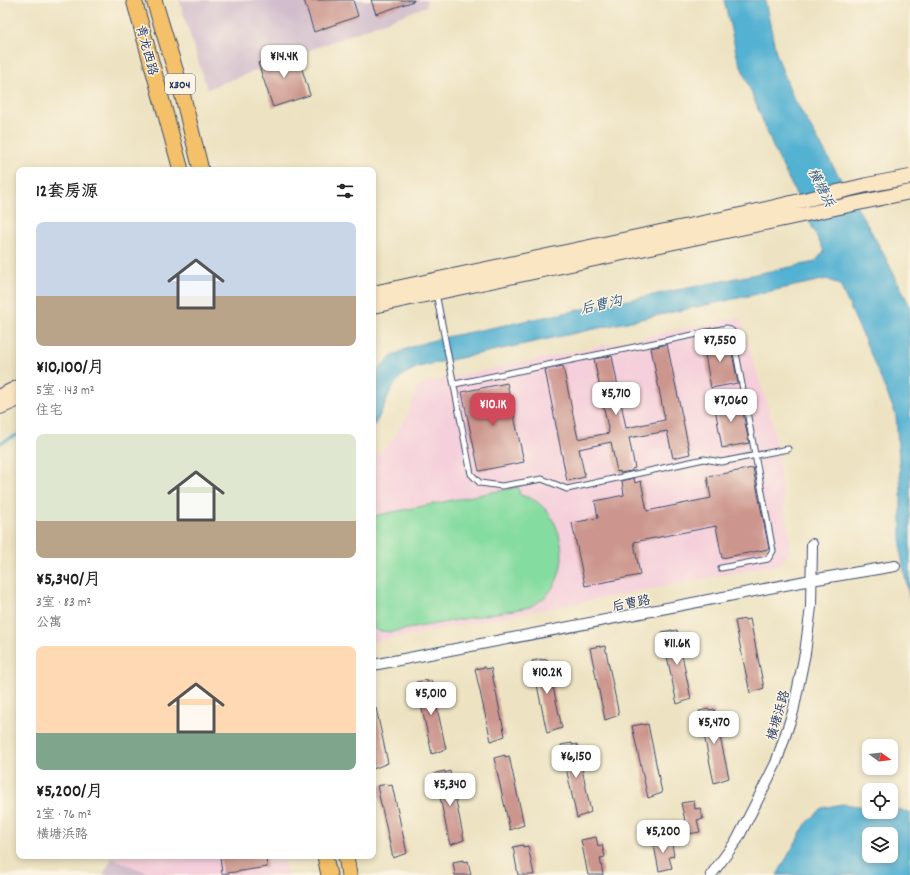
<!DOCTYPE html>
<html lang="zh">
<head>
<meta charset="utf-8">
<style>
  :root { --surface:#fff; --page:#f6f6f6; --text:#222; --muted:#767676; --accent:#d1495b }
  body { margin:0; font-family:Dekko,"LXGW WenKai TC",sans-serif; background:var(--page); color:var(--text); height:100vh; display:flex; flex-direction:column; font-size:15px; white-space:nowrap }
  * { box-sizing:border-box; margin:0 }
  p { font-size:13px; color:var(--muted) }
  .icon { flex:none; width:22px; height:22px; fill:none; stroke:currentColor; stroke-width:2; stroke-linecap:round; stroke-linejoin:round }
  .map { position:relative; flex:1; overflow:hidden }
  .sheet { position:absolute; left:16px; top:167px; width:360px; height:692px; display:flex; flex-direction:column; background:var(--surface); border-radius:8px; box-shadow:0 2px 6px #0003 }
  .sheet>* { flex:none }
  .needle { width:26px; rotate:105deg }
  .fabs { position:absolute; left:862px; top:739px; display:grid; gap:8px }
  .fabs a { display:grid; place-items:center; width:36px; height:36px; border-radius:8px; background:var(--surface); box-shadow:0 2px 6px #0003; font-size:20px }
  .price { position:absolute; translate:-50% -34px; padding:0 9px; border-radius:8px; background:#fff; color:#222; font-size:13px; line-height:26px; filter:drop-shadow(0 1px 2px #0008) }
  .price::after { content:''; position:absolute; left:50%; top:24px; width:12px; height:9px; margin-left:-6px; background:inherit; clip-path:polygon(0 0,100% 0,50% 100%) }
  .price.selected { background:var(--accent); color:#fff }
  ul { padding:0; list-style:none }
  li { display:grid; align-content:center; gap:8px; height:212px; padding:0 20px }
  li span { display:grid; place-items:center; height:124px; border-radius:8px; color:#555 }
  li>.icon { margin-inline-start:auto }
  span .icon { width:72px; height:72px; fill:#fffc; stroke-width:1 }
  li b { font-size:17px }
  h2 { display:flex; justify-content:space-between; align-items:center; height:48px; padding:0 20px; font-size:17px }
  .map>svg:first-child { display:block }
  .built { fill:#f5cfdb }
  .industrial { fill:#d1bdcc }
  .green { fill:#85dca0; stroke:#50867f }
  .water { fill:#53b1d2; stroke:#377098; fill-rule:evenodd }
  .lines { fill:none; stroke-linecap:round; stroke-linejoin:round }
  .stream { stroke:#53b1d2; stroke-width:2.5 }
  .building { fill:#cc968e }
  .service-casing { stroke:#3a4a6d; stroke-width:7 }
  .minor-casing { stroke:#3a4a6d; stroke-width:12 }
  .secondary-casing { stroke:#3a4a6d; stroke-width:16 }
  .primary-casing { stroke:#3a4a6d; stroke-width:17 }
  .service { stroke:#fff; stroke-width:5 }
  .minor { stroke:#fff; stroke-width:10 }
  .secondary { stroke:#fbe6c4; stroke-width:14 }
  .primary { stroke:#f4c16b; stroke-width:15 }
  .labels { text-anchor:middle; stroke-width:3; stroke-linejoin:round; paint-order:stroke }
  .shield { fill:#fcf5e5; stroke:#5e6a86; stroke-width:1 }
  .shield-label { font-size:12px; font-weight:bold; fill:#1b2f5e }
  .street-label { font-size:13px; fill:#1b2f5e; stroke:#fcf5e5 }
  .water-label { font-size:14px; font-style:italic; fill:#2c5681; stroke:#fcf5e5 }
</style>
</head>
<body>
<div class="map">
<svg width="910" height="875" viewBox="0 0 910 875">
  <rect width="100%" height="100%" fill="#fcf5e5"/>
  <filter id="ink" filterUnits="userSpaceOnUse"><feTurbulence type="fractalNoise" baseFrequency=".025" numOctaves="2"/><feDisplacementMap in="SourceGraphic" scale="8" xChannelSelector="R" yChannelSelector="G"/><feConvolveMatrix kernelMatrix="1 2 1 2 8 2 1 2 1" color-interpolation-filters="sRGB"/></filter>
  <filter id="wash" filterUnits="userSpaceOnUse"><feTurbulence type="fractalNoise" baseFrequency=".012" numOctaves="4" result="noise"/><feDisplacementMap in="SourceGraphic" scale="16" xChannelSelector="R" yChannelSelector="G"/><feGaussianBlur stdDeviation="0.9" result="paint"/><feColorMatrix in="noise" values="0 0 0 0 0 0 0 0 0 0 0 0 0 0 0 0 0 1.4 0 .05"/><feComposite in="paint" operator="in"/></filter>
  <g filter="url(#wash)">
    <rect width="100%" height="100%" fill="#ede3c2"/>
    <path class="built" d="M740 317 772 421 791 549 782 564 373 642V459L391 442 406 418 417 389 424 383Z
      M113 856H283L287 875H153L112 858Z"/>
    <path class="industrial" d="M179 0H426L427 6 207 89Z
      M112 858 153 875H103Z"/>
    <path class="green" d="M518 487 520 495C528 497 536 500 542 506 564 526 569 566 551 590 546 598 538 602 530 607L391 632 379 631 373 628V516Z"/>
    <path class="water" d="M724 0H765L776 53 792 95 880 247 910 306V601L901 555V491L896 415 863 336 840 285 827 279 418 367C413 370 406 372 402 376 387 389 384 412 373 427 373 417 370 386 374 378 385 350 421 344 446 337L815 262 824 251 773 147 737 56Z
      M842 804 869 807V812H891V809L910 812V875H777L806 824 822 808ZM869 834H891V856H869Z"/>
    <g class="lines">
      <path class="stream" d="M0 443 19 434"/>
    </g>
    <g id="blocks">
      <path class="building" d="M304 0H353L358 16 314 32Z
        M371 0H414V1L376 14Z
        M296 50 310 95 273 107 258 63Z
        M729 338 738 383 711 388 703 343Z
        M667 344 690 454 673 458 667 431 629 438 635 468 632 469V471L620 473V471L617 472 611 442 579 449 585 477 567 481 545 370 563 366 578 439 609 433 594 359 612 356 626 428 665 420 651 348Z
        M507 383 524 462 479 471 462 392Z
        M740 397 749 443 722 448 714 402Z
        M753 468 769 549 722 558 716 526 634 542 640 575 585 586 572 523 598 518 595 501 624 495 622 481 634 478 635 483 641 481 647 511 711 498 707 477Z
        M745 619V620L750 619 764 688 750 693 735 621Z
        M672 630V631L677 630 691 699 677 704 662 632Z
        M600 646V647L605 646 619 715 605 720 590 648Z
        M542 659V660L547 659 562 728 547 733 532 661Z
        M485 667 486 669 491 668 505 736 491 741 475 669Z
        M427 680V682L431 680 446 749 432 754 416 682Z
        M376 708 388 763 373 769V709Z
        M709 709 710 710 714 709 729 778 714 783 699 711Z
        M643 724V725L648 724 662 793 648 798 632 726Z
        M572 743V745L577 744 591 812 577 818 561 745Z
        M505 755V757L509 756 524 825 510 830 494 758Z
        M445 771V773L450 771 464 840 450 845 435 773Z
        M387 784 388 786 392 785 407 853 393 858 377 786Z
        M694 801 695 809 700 808 703 819 697 820 700 832 688 834 681 803Z
        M596 837 598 846 602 845 605 857 600 858 603 875H588L581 840Z
        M665 837 667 845 672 844 674 856 669 857 672 868 659 871 653 840Z
        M523 845V847L528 846 534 875H518L513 847Z
        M220 856H266L267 867 222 874Z
        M463 860V862L468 861 471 875H455L453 862Z"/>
    </g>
  </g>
  <g filter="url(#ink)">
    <use href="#blocks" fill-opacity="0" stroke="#3a4a6d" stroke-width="1"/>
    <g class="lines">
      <defs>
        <path id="service" d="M436 293 471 474 480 483 502 486 542 479 567 489 704 459 721 462 788 449
          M455 384 727 328 732 331 773 551 768 559 721 568"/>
        <path id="minor" d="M373 665 811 580 895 566
          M711 875 737 840 756 803 776 763 793 712 805 653 811 607 812 544"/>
        <path id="secondary" d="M373 293 745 214 867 185 910 177
          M373 306 910 192
          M0 396 19 387
          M0 407 19 399"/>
        <path id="primary" d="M134 0 181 170
          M154 0 181 89 201 170
          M325 856 329 875
          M346 856 349 875"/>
      </defs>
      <use href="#service" class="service-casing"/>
      <use href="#minor" class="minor-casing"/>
      <use href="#secondary" class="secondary-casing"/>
      <use href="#primary" class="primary-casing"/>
      <use href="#service" class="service"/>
      <use href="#minor" class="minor"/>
      <use href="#secondary" class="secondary"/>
      <use href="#primary" class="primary"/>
    </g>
  </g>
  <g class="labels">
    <rect class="shield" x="165" y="74" width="30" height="20" rx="3"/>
    <g class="shield-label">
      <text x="180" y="88">X304</text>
    </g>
    <g class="street-label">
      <text transform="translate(148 50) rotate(75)" y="5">青龙西路</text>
      <text transform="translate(631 602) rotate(-11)" y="5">后曹路</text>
      <text transform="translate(777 715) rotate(-74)" y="5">横塘浜路</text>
    </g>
    <g class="water-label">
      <text transform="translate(822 187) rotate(63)" y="5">横塘浜</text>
      <text transform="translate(601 304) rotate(-12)" y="5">后曹沟</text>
    </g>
  </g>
</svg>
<div class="fabs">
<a><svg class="needle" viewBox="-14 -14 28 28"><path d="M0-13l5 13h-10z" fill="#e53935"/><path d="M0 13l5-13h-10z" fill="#767676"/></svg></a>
<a><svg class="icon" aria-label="locate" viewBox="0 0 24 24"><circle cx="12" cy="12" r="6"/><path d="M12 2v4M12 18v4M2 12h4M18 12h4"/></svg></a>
<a><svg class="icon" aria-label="layers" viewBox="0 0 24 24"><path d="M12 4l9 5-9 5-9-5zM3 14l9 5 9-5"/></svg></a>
</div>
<b class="price" style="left:284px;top:79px">¥14.4K</b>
<b class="price" style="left:720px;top:363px">¥7,550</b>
<b class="price" style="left:616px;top:416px">¥5,710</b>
<b class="price" style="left:731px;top:423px">¥7,060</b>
<b class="price selected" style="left:493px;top:427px">¥10.1K</b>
<b class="price" style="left:677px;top:666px">¥11.6K</b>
<b class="price" style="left:547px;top:695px">¥10.2K</b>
<b class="price" style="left:431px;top:716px">¥5,010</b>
<b class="price" style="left:714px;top:745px">¥5,470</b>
<b class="price" style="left:576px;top:779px">¥6,150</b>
<b class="price" style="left:450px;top:807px">¥5,340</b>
<b class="price" style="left:663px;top:854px">¥5,200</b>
<section class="sheet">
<h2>12套房源<svg class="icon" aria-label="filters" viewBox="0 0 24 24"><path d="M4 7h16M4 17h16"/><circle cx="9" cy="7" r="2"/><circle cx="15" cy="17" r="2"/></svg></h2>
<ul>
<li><span style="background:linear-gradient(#c9d6e8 60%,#b9a48a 0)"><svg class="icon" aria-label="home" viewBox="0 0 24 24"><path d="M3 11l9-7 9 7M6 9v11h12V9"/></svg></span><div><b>¥10,100/月</b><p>5室 · 143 m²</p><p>住宅</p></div></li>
<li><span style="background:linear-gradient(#dfe7d0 70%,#b9a48a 0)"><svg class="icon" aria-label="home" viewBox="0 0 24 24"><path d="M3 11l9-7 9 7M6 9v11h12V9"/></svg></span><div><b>¥5,340/月</b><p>3室 · 83 m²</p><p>公寓</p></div></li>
<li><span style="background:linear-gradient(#ffd9b3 70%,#7fa58c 0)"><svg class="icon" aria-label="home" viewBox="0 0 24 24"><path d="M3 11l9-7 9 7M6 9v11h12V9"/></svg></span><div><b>¥5,200/月</b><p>2室 · 76 m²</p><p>横塘浜路</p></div></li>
</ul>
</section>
</div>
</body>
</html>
